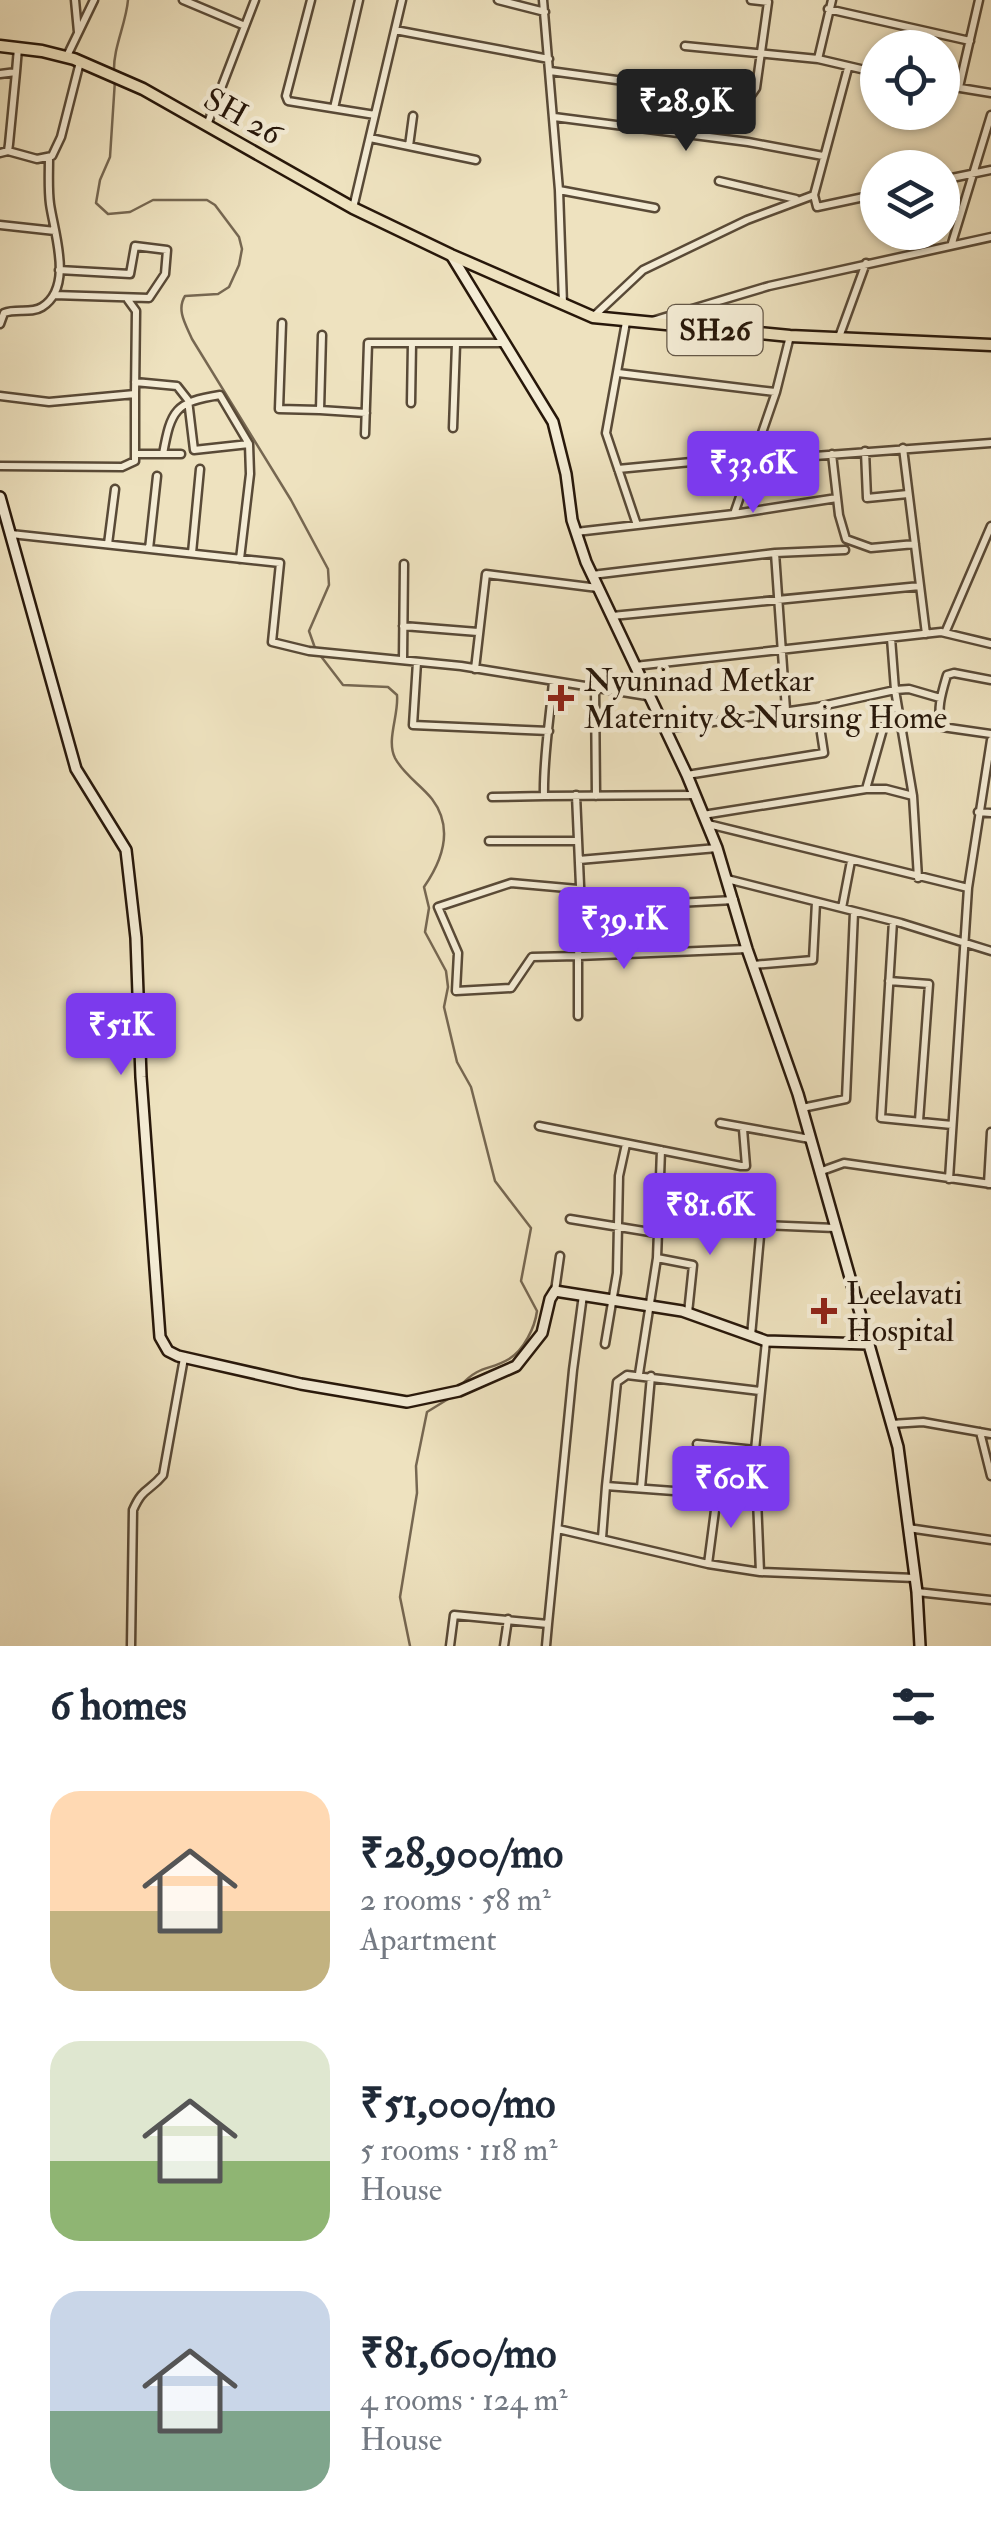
<!DOCTYPE html>
<html lang="en">
<head>
<meta charset="utf-8">
<style>
  :root { --surface:#fff; --page:#f6f6f7; --text:#1f2937; --muted:#747a83; --accent:#7c3aed }
  body { margin:0; font-family:"IM FELL Double Pica",serif; background:var(--page); color:var(--text); height:100vh; display:flex; flex-direction:column; font-size:38px; white-space:nowrap }
  * { box-sizing:border-box; margin:0 }
  p { font-size:32px; color:var(--muted) }
  .icon { flex:none; width:55px; height:55px; fill:none; stroke:currentColor; stroke-width:2; stroke-linecap:round; stroke-linejoin:round }
  .map { position:relative; height:1646px; overflow:hidden }
  .panel { display:flex; flex-direction:column; background:var(--surface); flex:1 }
  .panel>* { flex:none }
  .fabs { position:absolute; left:860px; top:30px; display:grid; gap:20px }
  .fabs a { display:grid; place-items:center; width:100px; height:100px; border-radius:50%; background:var(--surface); box-shadow:0 2px 8px #0004; font-size:50px }
  .price { position:absolute; translate:-50% -85px; padding:0 22px; border-radius:10px; background:var(--accent); color:#fff; font-size:32px; line-height:65px; filter:drop-shadow(0 2px 5px #0008) }
  .price::after { content:''; position:absolute; left:50%; top:60px; width:30px; height:22px; margin-left:-15px; background:inherit; clip-path:polygon(0 0,100% 0,50% 100%) }
  .price.current { background:#222; color:#fff }
  ul { padding:0; list-style:none }
  li { display:flex; align-items:center; gap:30px; height:250px; padding:0 50px }
  li span { display:grid; place-items:center; flex:none; width:280px; height:200px; border-radius:30px; color:#555 }
  li>.icon { margin-inline-start:auto }
  span .icon { width:120px; height:120px; fill:#fffc; stroke-width:1 }
  li b { font-size:42px }
  h2 { display:flex; justify-content:space-between; align-items:center; height:120px; padding:0 50px; font-size:42px }
  .map>svg:first-child { display:block }
  .lines { fill:none; stroke-linecap:round; stroke-linejoin:round }
  .stream { stroke:#766751; stroke-width:2.5 }
  .street-casing { stroke:#594a37; stroke-width:11 }
  .secondary-casing { stroke:#27170a; stroke-width:14 }
  .primary-casing { stroke:#27170a; stroke-width:15 }
  .street { stroke:#f4ecd5; stroke-width:6 }
  .secondary { stroke:#f4ecd5; stroke-width:9 }
  .primary { stroke:#eee2bf; stroke-width:10 }
  .poi-dot { fill:#8f2418; stroke:#f4ecd5; stroke-width:4 }
  .labels { text-anchor:middle; stroke-width:9; stroke-linejoin:round; paint-order:stroke }
  .shield { fill:#f4ecd5; stroke:#645747; stroke-width:2.5 }
  .shield-label { font-size:30px; font-weight:bold; fill:#27170a }
  .street-label { font-size:32px; fill:#27170a; stroke:#f4ecd5 }
  .poi-label { font-size:32px; fill:#27170a; stroke:#f4ecd5; text-anchor:start }
</style>
</head>
<body>
<div class="map">
<svg width="991" height="1646" viewBox="0 0 991 1646">
  <rect width="100%" height="100%" fill="#eee2bf"/>
  <filter id="stains"><feTurbulence type="fractalNoise" baseFrequency=".002" numOctaves="4"/><feColorMatrix values="0 0 0 0 .2 0 0 0 0 .09 0 0 0 0 .02 0 0 0 .5 -.17"/></filter>
  <radialGradient id="worn" r=".72"><stop offset=".6" stop-color="#630" stop-opacity="0"/><stop offset="1" stop-color="#630" stop-opacity=".3"/></radialGradient>
  <g class="lines">
    <path class="stream" d="M114 72C113 48 126 24 128 0
      M115 80 110 157 100 180 96 203 108 214 130 212 153 200H207L215 205 239 237 242 249 239 265 229 287 218 294 185 296C176 310 186 325 192 339L291 500 328 569 329 585 309 631 315 648
      M320 655 343 685 388 687 397 695C399 715 386 740 395 758 404 775 421 785 432 799 454 828 442 861 424 887L429 908 425 932 446 971 448 987 444 1007 457 1062 471 1087 495 1181 531 1228 521 1281 537 1311C535 1327 524 1350 509 1359 489 1371 481 1364 461 1385
      M410 1646 400 1597 417 1493 416 1466 427 1412 453 1396"/>
    <defs>
      <path id="street" d="M75 0 78 32
        M183 0 245 26
        M311 0 286 96 288 101 375 115
        M498 0 545 12
        M543 0 559 190 563 304
        M832 0 818 59 878 73
        M828 9 970 41
        M395 30 549 59
        M685 46 818 59
        M67 56 94 0
        M550 71 749 98 756 88 768 2 751 0
        M0 74 16 72 18 48
        M942 85 991 93
        M959 87 979 0
        M334 108 359 0
        M554 117 748 142 823 156
        M207 125 255 0
        M370 138 476 160
        M409 146 413 116
        M8 151 37 159 52 156 61 137 80 62
        M0 153 8 151 9 144 16 72
        M942 180 991 170
        M719 181 796 199
        M559 190 655 208
        M814 195 817 207 878 194
        M353 208 402 0
        M0 225 55 231
        M952 243 991 115
        M54 295 149 298 165 274 167 250 135 246 130 274 59 270
        M594 316 643 270 747 220 814 195 848 68
        M652 321 769 286 991 237
        M626 322 606 433 637 525
        M282 323 279 409 320 410
        M0 324 4 313C16 308 31 314 42 307 74 287 54 233 50 204 48 189 49 173 49 158
        M322 335 320 410 366 413
        M839 337 866 263
        M618 373 775 392
        M135 382 177 386 188 400 194 450 249 444
        M0 396 49 402 135 394 136 311 128 300
        M411 403 412 343
        M453 428 456 344
        M365 434 368 343H505
        M903 448 926 634
        M865 451 867 498 908 494
        M135 454H181
        M163 454C171 410 175 402 220 395L249 444 250 474 240 559
        M832 454 839 515 846 539 871 548 915 544
        M0 466 122 467 135 461V394
        M618 469 754 456 774 459 991 443
        M734 514 837 498
        M576 532 734 514 776 392 790 336
        M11 534 280 563 272 642 309 651 461 666 647 696
        M108 544 115 489
        M149 549 157 476
        M192 553 200 469
        M775 553 786 710
        M592 575 775 553 845 550
        M612 616 920 586
        M403 626 478 632
        M945 633 991 526
        M891 638 895 690 909 689 940 698
        M403 660 404 564
        M417 662 413 725 549 731
        M635 666 941 632 991 644
        M475 669 486 574 598 588
        M991 680 954 673 947 675C942 692 936 710 942 727L991 734
        M553 681C550 720 543 758 544 796L695 795
        M595 688 596 796
        M665 729 817 707 895 690 913 796 918 878
        M687 775 824 753 817 707
        M866 789 887 715 897 705
        M576 795 581 908 734 900
        M492 797 544 796
        M978 812 991 813
        M703 815 866 789H886L913 796
        M708 824 968 888
        M489 841H577
        M579 860 717 848
        M727 879 901 923 991 951
        M581 908 578 956 747 949
        M842 908 851 861
        M893 921 881 1118 952 1125
        M753 965 813 960 816 902
        M889 981 929 984 919 1121
        M578 1016V956L532 957 511 988 456 991 458 953 438 907 511 883 578 889
        M802 1108 846 1099 854 912
        M720 1123 810 1139
        M539 1126 741 1166H746L743 1129
        M819 1172 844 1163 991 1184
        M949 1179 968 888 991 740
        M988 1184 991 1132
        M570 1219 656 1233
        M657 1258 693 1265 688 1313
        M555 1291 560 1256
        M751 1336 761 1225 835 1228
        M605 1344 617 1273 619 1176 626 1144
        M639 1374 657 1258 661 1150
        M891 1424 923 1422 991 1434
        M980 1432 991 1476
        M697 1444 755 1450
        M641 1488 651 1376
        M755 1497 606 1486 617 1382 627 1375 760 1391
        M908 1528 991 1540
        M558 1529 708 1564 760 1572 915 1578
        M602 1538 606 1486
        M708 1564 717 1495
        M760 1572 755 1450 766 1341
        M917 1592 991 1600
        M131 1646 133 1510C143 1487 149 1492 163 1475L184 1358
        M450 1646 454 1615 548 1624 573 1370 583 1295
        M504 1646 508 1619
        M546 1646 548 1624"/>
      <path id="secondary" d="M451 255 553 422 566 474 572 520 586 562 687 775 717 848 747 949 798 1094 898 1447 917 1592 920 1646
        M0 497 76 769 126 850 136 938 141 1077 160 1337 168 1351 178 1356 301 1384 407 1402 459 1391 516 1366 542 1333 550 1299 555 1291 682 1311 766 1341 868 1344"/>
      <path id="primary" d="M0 46 42 51 74 59 143 89 353 208 451 255 593 317 790 336 991 345"/>
    </defs>
    <use href="#street" class="street-casing"/>
    <use href="#secondary" class="secondary-casing"/>
    <use href="#primary" class="primary-casing"/>
    <use href="#street" class="street"/>
    <use href="#secondary" class="secondary"/>
    <use href="#primary" class="primary"/>
  </g>
  <g class="poi-dot">
    <path d="M556 683h10v10h10v10h-10v10h-10v-10h-10v-10h10z"/>
    <path d="M819 1296h10v10h10v10h-10v10h-10v-10h-10v-10h10z"/>
  </g>
  <g class="labels">
    <rect class="shield" x="667.5" y="305" width="95" height="50" rx="8"/>
    <g class="shield-label">
      <text x="715" y="340">SH26</text>
    </g>
    <g class="street-label">
      <text transform="translate(243 116) rotate(29)" y="11">SH 26</text>
    </g>
    <g class="poi-label">
      <text x="584" y="691">Nyuninad Metkar<tspan x="584" dy="37">Maternity &amp; Nursing Home</tspan></text>
      <text x="846" y="1304">Leelavati<tspan x="846" dy="37">Hospital</tspan></text>
    </g>
  </g>
  <rect width="100%" height="100%" filter="url(#stains)"/>
  <rect width="100%" height="100%" fill="url(#worn)"/>
</svg>
<div class="fabs">
<a><svg class="icon" aria-label="locate" viewBox="0 0 24 24"><circle cx="12" cy="12" r="6"/><path d="M12 2v4M12 18v4M2 12h4M18 12h4"/></svg></a>
<a><svg class="icon" aria-label="layers" viewBox="0 0 24 24"><path d="M12 4l9 5-9 5-9-5zM3 14l9 5 9-5"/></svg></a>
</div>
<b class="price current" style="left:686px;top:154px">₹28.9K</b>
<b class="price" style="left:753px;top:516px">₹33.6K</b>
<b class="price" style="left:624px;top:972px">₹39.1K</b>
<b class="price" style="left:121px;top:1078px">₹51K</b>
<b class="price" style="left:710px;top:1258px">₹81.6K</b>
<b class="price" style="left:731px;top:1531px">₹60K</b>
</div>
<section class="panel">
<h2>6 homes<svg class="icon" aria-label="filters" viewBox="0 0 24 24"><path d="M4 7h16M4 17h16"/><circle cx="9" cy="7" r="2"/><circle cx="15" cy="17" r="2"/></svg></h2>
<ul>
<li><span style="background:linear-gradient(#ffd9b3 60%,#c2b280 0)"><svg class="icon" aria-label="home" viewBox="0 0 24 24"><path d="M3 11l9-7 9 7M6 9v11h12V9"/></svg></span><div><b>₹28,900/mo</b><p>2 rooms · 58 m²</p><p>Apartment</p></div></li>
<li><span style="background:linear-gradient(#dfe7d0 60%,#8fb573 0)"><svg class="icon" aria-label="home" viewBox="0 0 24 24"><path d="M3 11l9-7 9 7M6 9v11h12V9"/></svg></span><div><b>₹51,000/mo</b><p>5 rooms · 118 m²</p><p>House</p></div></li>
<li><span style="background:linear-gradient(#c9d6e8 60%,#7fa58c 0)"><svg class="icon" aria-label="home" viewBox="0 0 24 24"><path d="M3 11l9-7 9 7M6 9v11h12V9"/></svg></span><div><b>₹81,600/mo</b><p>4 rooms · 124 m²</p><p>House</p></div></li>
</ul>
</section>
</body>
</html>
